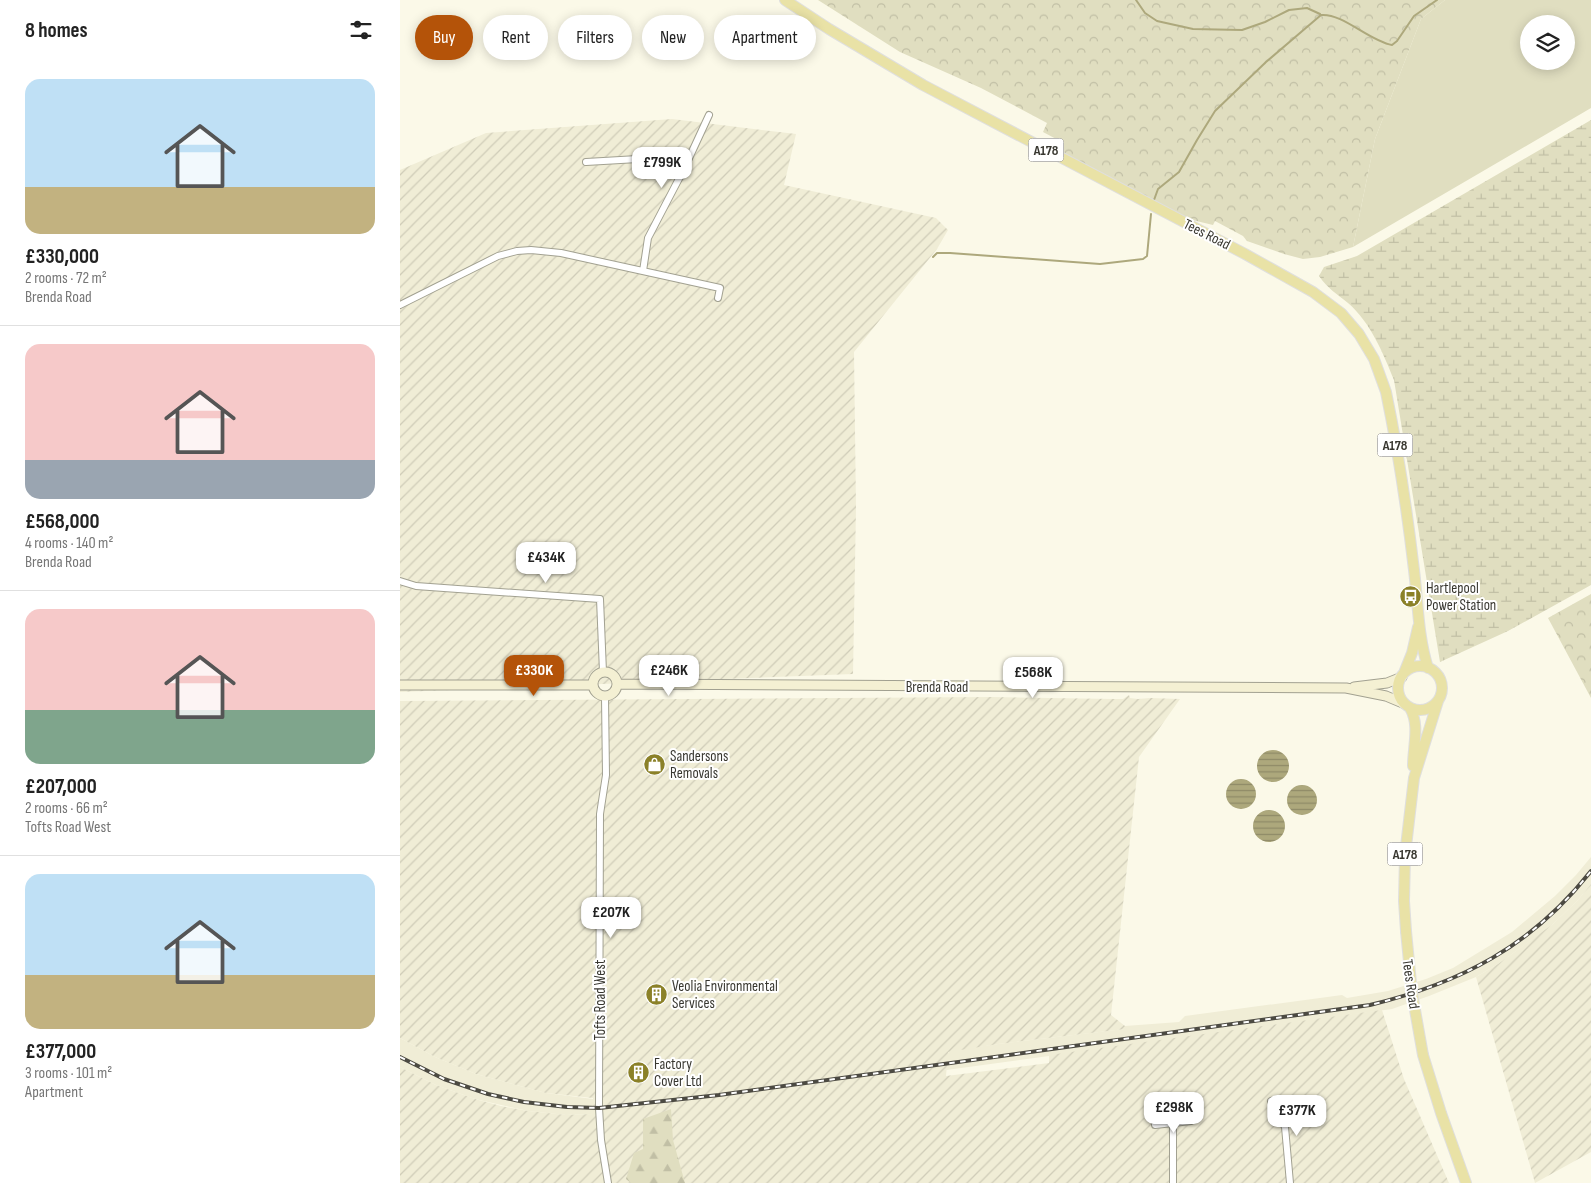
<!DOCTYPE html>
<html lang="en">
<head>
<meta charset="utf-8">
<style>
  :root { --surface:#fff; --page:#f2f2f2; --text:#222; --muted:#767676; --line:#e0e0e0; --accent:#b45309 }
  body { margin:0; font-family:"Sofia Sans Condensed",sans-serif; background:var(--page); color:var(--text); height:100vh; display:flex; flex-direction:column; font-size:19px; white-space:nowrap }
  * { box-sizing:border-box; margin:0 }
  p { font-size:16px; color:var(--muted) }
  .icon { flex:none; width:28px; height:28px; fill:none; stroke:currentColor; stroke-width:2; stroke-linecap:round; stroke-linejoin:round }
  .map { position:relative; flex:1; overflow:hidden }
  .details { display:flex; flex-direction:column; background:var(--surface); width:400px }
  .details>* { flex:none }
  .guide { position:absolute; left:15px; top:15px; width:475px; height:45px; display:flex; gap:10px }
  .buttons { position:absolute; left:1120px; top:15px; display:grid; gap:10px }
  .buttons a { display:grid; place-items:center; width:55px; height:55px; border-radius:50%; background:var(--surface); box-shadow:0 2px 12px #0003; font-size:25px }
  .price { position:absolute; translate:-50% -42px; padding:0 11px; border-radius:10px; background:#fff; color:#222; font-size:16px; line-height:32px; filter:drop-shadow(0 1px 2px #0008) }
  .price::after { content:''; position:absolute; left:50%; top:30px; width:15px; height:11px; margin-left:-8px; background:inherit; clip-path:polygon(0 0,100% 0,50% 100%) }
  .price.active { background:var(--accent); color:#fff }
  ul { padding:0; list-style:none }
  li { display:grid; align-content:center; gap:10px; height:265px; padding:0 25px }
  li+li { border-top:1px solid var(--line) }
  li span { display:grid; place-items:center; height:155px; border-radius:15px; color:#555 }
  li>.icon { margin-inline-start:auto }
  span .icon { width:90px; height:90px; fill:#fffc; stroke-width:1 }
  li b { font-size:21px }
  h2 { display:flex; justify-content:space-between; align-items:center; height:60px; padding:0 25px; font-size:21px }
  .chip { padding:0 18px; border-radius:22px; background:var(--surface); box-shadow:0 2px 12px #0003; font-size:18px; line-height:45px }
  .chip.active { background:var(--accent); color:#fff }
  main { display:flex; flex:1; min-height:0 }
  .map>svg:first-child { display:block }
  .built { fill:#f0edd6 }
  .industrial { fill:url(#industrial-furrows) }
  .grass { fill:#e0dec0; fill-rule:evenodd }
  .forest { fill:url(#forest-firs) }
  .wetland { fill:url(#wetland-marsh) }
  .park { fill:url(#park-crowns) }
  .water { fill:url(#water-rules) }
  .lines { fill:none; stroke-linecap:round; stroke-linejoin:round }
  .stream { stroke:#ada87c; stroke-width:2 }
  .minor-casing { stroke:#a2a191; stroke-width:8 }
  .secondary-casing { stroke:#a2a191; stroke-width:11 }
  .primary-casing { stroke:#dfdfde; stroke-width:12 }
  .minor { stroke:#fff; stroke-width:6 }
  .secondary { stroke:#f4f0d3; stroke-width:9 }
  .primary { stroke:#e9e2a6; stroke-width:10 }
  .rail-casing { stroke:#4c4a42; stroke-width:4 }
  .rail { stroke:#fff; stroke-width:2; stroke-dasharray:5.5; stroke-linecap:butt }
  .primary-bridge-casing { stroke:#dfdfde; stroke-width:12; stroke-linecap:butt }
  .primary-bridge { stroke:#e9e2a6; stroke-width:10 }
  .labels { text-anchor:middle; stroke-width:4; stroke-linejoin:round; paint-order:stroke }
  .shield { fill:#fff; stroke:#74736e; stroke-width:1 }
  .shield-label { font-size:14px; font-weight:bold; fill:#383730 }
  .street-label { font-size:15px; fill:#383730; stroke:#fff }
  .poi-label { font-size:15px; fill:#383730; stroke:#fff; text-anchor:start }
</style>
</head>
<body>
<main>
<section class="details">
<h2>8 homes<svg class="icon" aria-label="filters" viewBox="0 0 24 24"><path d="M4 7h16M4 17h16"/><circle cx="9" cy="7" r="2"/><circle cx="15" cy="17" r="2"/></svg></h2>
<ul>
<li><span style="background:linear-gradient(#bfe0f5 70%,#c2b280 0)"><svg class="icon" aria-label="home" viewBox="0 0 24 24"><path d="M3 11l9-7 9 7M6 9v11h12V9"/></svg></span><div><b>£330,000</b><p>2 rooms · 72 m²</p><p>Brenda Road</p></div></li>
<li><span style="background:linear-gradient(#f6c9c9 75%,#9aa5b1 0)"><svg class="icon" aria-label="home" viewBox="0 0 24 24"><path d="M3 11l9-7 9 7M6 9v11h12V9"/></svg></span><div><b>£568,000</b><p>4 rooms · 140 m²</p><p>Brenda Road</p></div></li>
<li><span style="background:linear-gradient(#f6c9c9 65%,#7fa58c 0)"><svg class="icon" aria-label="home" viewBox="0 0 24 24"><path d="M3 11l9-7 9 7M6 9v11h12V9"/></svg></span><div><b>£207,000</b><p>2 rooms · 66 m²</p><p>Tofts Road West</p></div></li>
<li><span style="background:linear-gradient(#bfe0f5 65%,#c2b280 0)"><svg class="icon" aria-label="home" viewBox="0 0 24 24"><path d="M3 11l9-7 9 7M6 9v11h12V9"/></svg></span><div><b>£377,000</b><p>3 rooms · 101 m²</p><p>Apartment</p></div></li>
</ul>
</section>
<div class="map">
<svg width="1191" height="1183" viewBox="0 0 1191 1183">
  <defs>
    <pattern id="industrial-furrows" width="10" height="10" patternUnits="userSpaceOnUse" patternTransform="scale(1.25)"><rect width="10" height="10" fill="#f0edd6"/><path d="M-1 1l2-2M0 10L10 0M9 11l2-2" fill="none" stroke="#cfccb8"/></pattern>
    <pattern id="forest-firs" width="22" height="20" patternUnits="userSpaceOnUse" patternTransform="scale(1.25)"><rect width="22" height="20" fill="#e0dec0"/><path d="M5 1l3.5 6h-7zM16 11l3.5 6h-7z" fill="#c1bfa5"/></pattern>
    <pattern id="wetland-marsh" width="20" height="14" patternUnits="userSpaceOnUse" patternTransform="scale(1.25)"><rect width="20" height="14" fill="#e0dec0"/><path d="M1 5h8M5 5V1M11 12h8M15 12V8" fill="none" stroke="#c1bfa5"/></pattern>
    <pattern id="park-crowns" width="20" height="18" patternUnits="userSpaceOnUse" patternTransform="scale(1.25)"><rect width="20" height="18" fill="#e0dec0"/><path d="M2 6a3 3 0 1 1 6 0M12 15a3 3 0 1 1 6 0" fill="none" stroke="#c1bfa5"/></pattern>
    <pattern id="water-rules" width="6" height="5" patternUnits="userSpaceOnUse" patternTransform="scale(1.25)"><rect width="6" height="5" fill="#ada87c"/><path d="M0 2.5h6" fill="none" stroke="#8e8a66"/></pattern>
  </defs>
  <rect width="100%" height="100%" fill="#fbf9e8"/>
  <path class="built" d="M1191 857V884L1178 900 1153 924 1137 936 1098 964 1076 977 1029 996 992 1009 517 1074 205 1098 598 1044 724 1029 725 1026 779 1022 785 1016 942 995 947 998 988 991 1026 979 1053 968 1112 932 1155 896 1176 875Z
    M0 1038 35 1057 76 1074 146 1093 193 1099 194 1114 166 1115 128 1111 75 1099 36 1085 0 1067Z"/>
  <path class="industrial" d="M272 119 396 134 384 185 536 218 548 230 537 249 454 352 456 508 453 674 0 692V170L86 133Z
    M729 695 730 698 738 699 750 698 780 699 739 757 711 1015 725 1026V1029L598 1044 548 1052 546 1076 649 1063V1055L982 1010 1004 1079 1049 1183H0V1067L36 1085 75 1099 101 1106 128 1111 166 1115 193 1114V1098L146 1093 76 1074 35 1057 0 1038V701L592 697 715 699H723Z
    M1191 884V1152L1135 1183 1076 977 1098 964 1153 924 1178 900Z"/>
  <path class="grass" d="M1045 0H1191V108L953 247 975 139 1021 19ZM1129 24H1166V61H1129Z"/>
  <path class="forest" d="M271 1109 273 1140 285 1183H231L226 1179 234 1153 243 1149V1119Z"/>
  <path class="wetland" d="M1191 120V585L1108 631 1040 662 994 380C983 353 971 323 948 303 936 293 928 289 919 276L924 267 957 256Z"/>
  <path class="park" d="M418 0H1045L1021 19 975 139 953 247 920 257 903 259 884 254 847 241 843 236 815 221 813 225 784 218 655 152 660 141 643 132 647 123 581 88 500 52Z
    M1191 594V698L1148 618Z"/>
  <path class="water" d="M857 766a16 16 0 1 1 32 0a16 16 0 1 1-32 0Z
    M826 794a15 15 0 1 1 30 0a15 15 0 1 1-30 0Z
    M887 800a15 15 0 1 1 30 0a15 15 0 1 1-30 0Z
    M853 826a16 16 0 1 1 32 0a16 16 0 1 1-32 0Z"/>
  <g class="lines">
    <path class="stream" d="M736 0 745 13 757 21 793 29 842 30 865 22 889 10 907 8 920 14
      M754 200 758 189 779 172 797 140 815 111 866 62 921 15C943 13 969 41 992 45L997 41 1014 16 1037 0
      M533 257 537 253H550L700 264 743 259 747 256 751 214"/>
    <defs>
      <path id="minor" d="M186 162 255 158 284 169
        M243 271 248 238 284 169 309 115
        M0 305 98 256 117 251 131 250 161 253 320 288 318 298
        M0 581 16 586 200 599 203 672
        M205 697 206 775 200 814 199 1108 201 1140 208 1183
        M871 1101 885 1127 890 1183
        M773 1123V1183
        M755 1125 791 1121"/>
      <path id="secondary" d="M193 684a12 12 0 1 1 24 0a12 12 0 1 1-24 0Z
        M217 684 946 688 986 696 1005 704
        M0 685H192
        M954 687 987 683 1002 677"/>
      <path id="primary" d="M385 0 429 29 523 85 845 254 913 292 941 313 959 334 974 359 986 392C998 450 1007 510 1014 570 1018 603 1018 636 1028 668
        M998 688a22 22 0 1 1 44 0a22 22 0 1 1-44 0Z
        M1004 673 1012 653 1018 627
        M1010 708C1020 725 1013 746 1013 766
        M1006 931 1004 901 1005 855 1014 778 1038 701
        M1023 1055 1041 1113 1066 1183"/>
    </defs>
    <use href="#minor" class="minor-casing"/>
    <use href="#secondary" class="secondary-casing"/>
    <use href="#primary" class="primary-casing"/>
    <use href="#minor" class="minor"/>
    <use href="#secondary" class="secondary"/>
    <use href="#primary" class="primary"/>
    <defs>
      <path id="rail" d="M0 1057 44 1079 88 1094 124 1102 167 1107 199 1108 319 1095 970 1005C1061 983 1132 946 1191 871"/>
    </defs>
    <use href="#rail" class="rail-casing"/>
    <use href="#rail" class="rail"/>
    <defs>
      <path id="primary-bridge" d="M1006 931 1012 993 1023 1055"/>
    </defs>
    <use href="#primary-bridge" class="primary-bridge-casing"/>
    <use href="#primary-bridge" class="primary-bridge"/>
  </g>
  <defs>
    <symbol id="bus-disc" viewBox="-11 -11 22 22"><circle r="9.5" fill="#8b8128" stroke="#fff"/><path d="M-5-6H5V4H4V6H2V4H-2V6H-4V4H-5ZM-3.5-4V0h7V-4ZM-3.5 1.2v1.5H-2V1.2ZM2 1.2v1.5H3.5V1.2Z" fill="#fff"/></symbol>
    <symbol id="shop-disc" viewBox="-11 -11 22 22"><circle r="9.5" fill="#8b8128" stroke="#fff"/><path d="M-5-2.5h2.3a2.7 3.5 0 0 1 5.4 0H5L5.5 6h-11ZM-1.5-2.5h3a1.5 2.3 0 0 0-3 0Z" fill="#fff"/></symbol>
    <symbol id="building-disc" viewBox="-11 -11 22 22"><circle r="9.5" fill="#8b8128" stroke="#fff"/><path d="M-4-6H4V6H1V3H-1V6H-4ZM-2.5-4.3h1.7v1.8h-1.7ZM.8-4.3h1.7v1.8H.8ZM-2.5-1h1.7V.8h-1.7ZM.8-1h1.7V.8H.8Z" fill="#fff"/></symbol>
  </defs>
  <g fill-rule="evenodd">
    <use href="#bus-disc" x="998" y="584" width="25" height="25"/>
    <use href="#shop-disc" x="242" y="752" width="25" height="25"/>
    <use href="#building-disc" x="244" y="982" width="25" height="25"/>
    <use href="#building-disc" x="226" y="1060" width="25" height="25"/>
  </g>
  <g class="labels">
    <g class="shield">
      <rect x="628.5" y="138.5" width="35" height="23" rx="4"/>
      <rect x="977.5" y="433.5" width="35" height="23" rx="4"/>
      <rect x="987.5" y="842.5" width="35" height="23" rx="4"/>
    </g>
    <g class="shield-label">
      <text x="646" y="155">A178</text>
      <text x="995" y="450">A178</text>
      <text x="1005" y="859">A178</text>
    </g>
    <g class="street-label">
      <text transform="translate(807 234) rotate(27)" y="5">Tees Road</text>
      <text x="537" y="692">Brenda Road</text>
      <text transform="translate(1011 984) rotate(82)" y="5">Tees Road</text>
      <text transform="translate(200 1000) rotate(-90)" y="5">Tofts Road West</text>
    </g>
    <g class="poi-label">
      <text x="1026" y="593">Hartlepool<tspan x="1026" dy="17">Power Station</tspan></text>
      <text x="270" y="761">Sandersons<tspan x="270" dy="17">Removals</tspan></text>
      <text x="272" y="991">Veolia Environmental<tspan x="272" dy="17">Services</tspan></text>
      <text x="254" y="1069">Factory<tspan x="254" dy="17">Cover Ltd</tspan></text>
    </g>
  </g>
</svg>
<div class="buttons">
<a><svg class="icon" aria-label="layers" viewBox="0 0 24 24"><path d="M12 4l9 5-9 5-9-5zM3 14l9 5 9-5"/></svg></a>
</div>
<b class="price" style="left:262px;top:189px">£799K</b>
<b class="price" style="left:146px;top:584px">£434K</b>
<b class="price active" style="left:134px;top:697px">£330K</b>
<b class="price" style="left:269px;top:697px">£246K</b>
<b class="price" style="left:633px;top:699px">£568K</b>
<b class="price" style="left:211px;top:939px">£207K</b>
<b class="price" style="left:774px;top:1134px">£298K</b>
<b class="price" style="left:897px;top:1137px">£377K</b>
<div class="guide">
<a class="chip active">Buy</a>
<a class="chip">Rent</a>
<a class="chip">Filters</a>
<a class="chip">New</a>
<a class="chip">Apartment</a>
</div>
</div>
</main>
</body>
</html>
